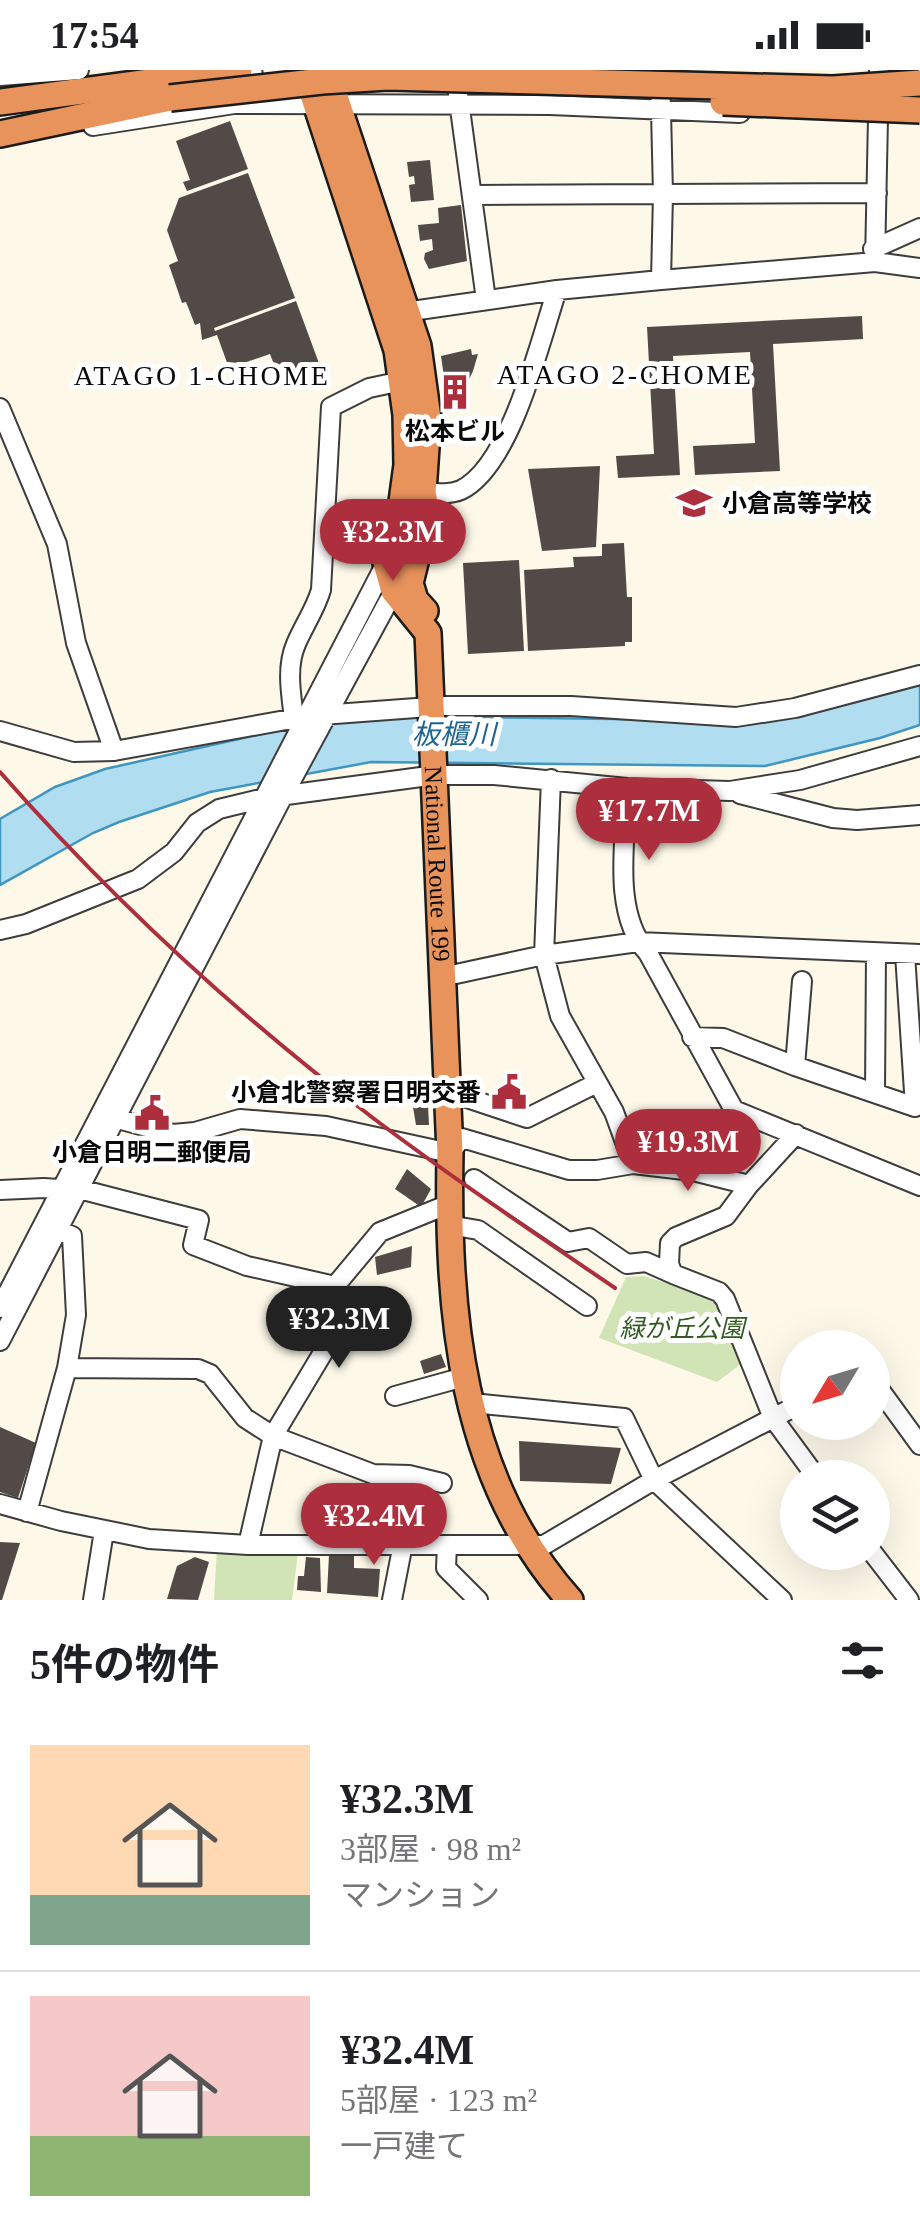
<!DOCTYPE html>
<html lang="ja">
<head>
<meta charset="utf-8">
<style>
  :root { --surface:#fff; --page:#f6f6f6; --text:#202124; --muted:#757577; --line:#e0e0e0; --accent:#ad2f3d }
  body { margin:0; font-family:"Times New Roman","Noto Sans JP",serif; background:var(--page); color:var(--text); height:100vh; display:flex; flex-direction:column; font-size:38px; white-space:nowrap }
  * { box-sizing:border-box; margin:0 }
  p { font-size:32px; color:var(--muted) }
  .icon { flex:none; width:55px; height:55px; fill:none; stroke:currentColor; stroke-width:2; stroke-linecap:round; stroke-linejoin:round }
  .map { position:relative; height:1530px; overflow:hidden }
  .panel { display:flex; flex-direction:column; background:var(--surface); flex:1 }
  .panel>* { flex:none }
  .needle { width:65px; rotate:232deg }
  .buttons { position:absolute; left:780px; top:1260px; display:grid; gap:20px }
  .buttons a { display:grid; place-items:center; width:110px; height:110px; border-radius:50%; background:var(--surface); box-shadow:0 10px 40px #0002; font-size:50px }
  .price { position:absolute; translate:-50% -85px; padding:0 22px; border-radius:35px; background:var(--accent); color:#fff; font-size:32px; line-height:65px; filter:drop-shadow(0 2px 5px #0008) }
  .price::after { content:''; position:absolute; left:50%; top:60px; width:30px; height:22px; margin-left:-15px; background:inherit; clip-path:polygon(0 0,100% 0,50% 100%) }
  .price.selected { background:#222; color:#fff }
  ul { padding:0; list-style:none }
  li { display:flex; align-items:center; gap:30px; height:250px; padding:0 30px }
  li+li { border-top:2px solid var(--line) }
  li span { display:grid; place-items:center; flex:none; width:280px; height:200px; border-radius:0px; color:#555 }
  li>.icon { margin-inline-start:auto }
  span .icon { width:120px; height:120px; fill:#fffc; stroke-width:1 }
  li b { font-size:42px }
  h2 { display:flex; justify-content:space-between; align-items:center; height:120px; padding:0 30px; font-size:42px }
  .status { display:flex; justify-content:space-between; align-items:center; height:70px; padding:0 50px; background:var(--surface); direction:ltr }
  .status svg { height:28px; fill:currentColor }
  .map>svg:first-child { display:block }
  .green { fill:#d1e4b6 }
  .water { fill:#b1ddf0; stroke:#3f96c1; stroke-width:2.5 }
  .building { fill:#514a47 }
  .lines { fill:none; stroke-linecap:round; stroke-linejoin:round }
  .minor-casing { stroke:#3d3d3d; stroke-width:22 }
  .highway-casing { stroke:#1b1b1b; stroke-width:30 }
  .minor { stroke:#fff; stroke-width:18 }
  .highway { stroke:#e8925c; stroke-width:25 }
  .rail { stroke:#ad2f3d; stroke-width:4 }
  .highway-bridge-casing { stroke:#1b1b1b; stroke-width:30; stroke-linecap:butt }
  .highway-bridge { stroke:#e8925c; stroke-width:25 }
  .labels { text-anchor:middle; stroke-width:10; stroke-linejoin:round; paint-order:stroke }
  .poi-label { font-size:25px; font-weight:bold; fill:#0a0a0a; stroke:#fff }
  .street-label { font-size:25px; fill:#0a0a0a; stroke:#fff }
  .park-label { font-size:25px; font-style:italic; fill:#315b21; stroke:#fff }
  .neighbourhood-label { font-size:28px; letter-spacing:2.5px; fill:#0a0a0a; stroke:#fff }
  .water-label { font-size:28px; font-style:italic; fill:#1f668f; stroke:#fff }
</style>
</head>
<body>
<div class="status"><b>17:54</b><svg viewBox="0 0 49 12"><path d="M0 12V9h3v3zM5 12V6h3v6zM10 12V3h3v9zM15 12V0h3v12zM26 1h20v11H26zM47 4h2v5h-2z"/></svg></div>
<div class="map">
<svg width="920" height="1530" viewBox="0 0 920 1530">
  <rect width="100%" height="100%" fill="#fdf8e8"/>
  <path class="green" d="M644 1206 714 1228 741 1294 717 1312 599 1268 626 1207Z
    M217 1477 298 1483 292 1530H214Z"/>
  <path class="water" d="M920 600V655L880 668 765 696 371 692 210 722 119 752 93 763 0 815V749L55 717 105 699 279 660 396 646 751 651 803 646Z"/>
  <path class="building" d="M230 51 248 99 187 121 183 112 190 110 176 71Z
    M430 90 434 130 411 132 409 115 415 114 414 106 409 107 407 92Z
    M248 103 295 228 214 258 215 261 296 231 320 296 280 310 270 284 229 298 217 265 202 270 200 253 195 255 186 232 182 233 169 195 178 191 167 160 179 128Z
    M461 135 467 191 429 199 424 189 425 183 433 180 432 169 420 171 418 155 439 153 438 138Z
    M862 246 863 269 773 274 780 401 695 405 693 376 755 373 750 282 673 286 680 405 618 408 616 386 654 384 647 257Z
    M471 279 472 285 478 284 473 301 454 342H449L441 286Z
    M600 396 596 477 542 481 528 399Z
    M624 473 627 527H632V572H625V576L528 581 524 500 574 497 573 487 602 486V474Z
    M519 490 524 581 468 584 463 493Z
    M428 1036 429 1055H416L413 1037Z
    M407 1099 431 1119 421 1137 395 1119Z
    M412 1176 411 1197 377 1205 375 1187Z
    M441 1284 446 1297 424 1304 420 1291Z
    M0 1357 36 1373 18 1428 0 1422Z
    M519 1371 621 1378 611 1414 520 1411Z
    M0 1472 20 1473 2 1530H0Z
    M329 1485 354 1486V1498L380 1499 378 1527 327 1523Z
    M195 1487 209 1492 198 1530 167 1529 177 1496Z
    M306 1487 320 1488 321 1522 297 1520 298 1506H304Z"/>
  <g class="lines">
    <defs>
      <path id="minor" d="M252 0 258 30
        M660 0 663 124 661 210
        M0 6 79 0
        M458 24 486 230
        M93 56 234 34 550 35 740 43
        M473 125 877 123
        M873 179 920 158
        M875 192 879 0
        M398 243 557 220 661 210 875 192 920 198
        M0 338 57 474 76 573 114 681
        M423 422C436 423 449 425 461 420 511 396 540 271 557 220
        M294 648C291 624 286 597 296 574 304 555 315 540 321 520L331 337 369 318 402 311
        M0 661 74 682 114 681 308 646 443 636H571L736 647 795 638 920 605
        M551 709 544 885 560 946 614 1042 633 1094
        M627 718C626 768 611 843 648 883L734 1040 920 1116
        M740 724 833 748 857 750 920 745
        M0 860 26 854 138 809 174 782 197 753 219 739 264 728 436 705H494L627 718 730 721 800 710 920 676
        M456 904 544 885 638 872 920 884
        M802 911 795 996 915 1037 905 884
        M692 967 723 968 795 996
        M875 1023 876 883
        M461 1026 527 1048 597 1013
        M107 1046 173 1064 195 1062 240 1049 326 1056 450 1083 462 1068 569 1100H597L633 1094 693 1101 749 1115
        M796 1064 749 1115 726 1146 676 1167 670 1173 669 1194 673 1204 719 1222 725 1229 773 1348 817 1408
        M474 1109 568 1172 589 1168 627 1194 646 1192 673 1204
        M0 1120 44 1118 87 1121 199 1150 193 1175 247 1196 335 1216
        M449 1155 478 1160 587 1236
        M0 1238 386 493
        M0 1271 284 724 394 521
        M67 1298 198 1299 210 1304 245 1348 273 1366 373 1404 409 1405 442 1413
        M872 1309 920 1375
        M395 1326 464 1307
        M482 1334 624 1348 654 1410 782 1530
        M0 1434 61 1451 149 1469 248 1475H544L654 1410 798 1335
        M27 1442 67 1298 76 1245 72 1166 59 1160
        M248 1475 273 1366 324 1281 334 1253 335 1216 380 1162 449 1134
        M447 1475 446 1498 478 1530
        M872 1482 909 1530
        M93 1530 104 1461
        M392 1530 403 1474"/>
      <g id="highway">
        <path id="s1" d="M305 0 397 280 406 345 407 395 401 439 386 493 394 521 428 563 450 1083C447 1241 460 1408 570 1530"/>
        <path d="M326 0 418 276 428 348 423 422 427 444 410 513 415 530 425 541"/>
        <path d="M0 32 239 0"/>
        <path d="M0 64 170 28"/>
      </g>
    </defs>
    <use href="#minor" class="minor-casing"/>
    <use href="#highway" class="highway-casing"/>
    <use href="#minor" class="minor"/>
    <use href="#highway" class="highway"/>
    <path class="rail" d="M0 702C111 828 239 946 373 1048 451 1107 533 1162 615 1218"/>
    <defs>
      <path id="highway-bridge" d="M170 28 322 11 388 7 833 19 920 13
        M723 32 920 40"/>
    </defs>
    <use href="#highway-bridge" class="highway-bridge-casing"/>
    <use href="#highway-bridge" class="highway-bridge"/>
  </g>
  <defs>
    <symbol id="building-bare" viewBox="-9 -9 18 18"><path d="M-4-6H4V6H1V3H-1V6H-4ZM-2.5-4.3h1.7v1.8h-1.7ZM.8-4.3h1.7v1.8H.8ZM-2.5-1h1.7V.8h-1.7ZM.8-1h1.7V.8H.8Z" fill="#ad2f3d" stroke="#fff" stroke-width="2.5" paint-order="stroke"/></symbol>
    <symbol id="school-bare" viewBox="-9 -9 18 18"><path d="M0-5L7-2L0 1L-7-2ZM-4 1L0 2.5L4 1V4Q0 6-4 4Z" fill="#ad2f3d" stroke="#fff" stroke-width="2.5" paint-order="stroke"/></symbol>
    <symbol id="civic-bare" viewBox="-9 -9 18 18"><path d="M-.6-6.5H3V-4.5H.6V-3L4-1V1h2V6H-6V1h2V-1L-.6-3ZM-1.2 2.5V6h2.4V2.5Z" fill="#ad2f3d" stroke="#fff" stroke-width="2.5" paint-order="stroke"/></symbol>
  </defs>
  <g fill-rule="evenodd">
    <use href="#building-bare" x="430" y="297" width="50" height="50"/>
    <use href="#school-bare" x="669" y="408" width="50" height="50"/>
    <use href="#civic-bare" x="484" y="997" width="50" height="50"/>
    <use href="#civic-bare" x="127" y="1018" width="50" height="50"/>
  </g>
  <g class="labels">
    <g class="poi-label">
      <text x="455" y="370">松本ビル</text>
      <text x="722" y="442" text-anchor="start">小倉高等学校</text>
      <text x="481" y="1031" text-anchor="end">小倉北警察署日明交番</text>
      <text x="152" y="1091">小倉日明二郵便局</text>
    </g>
    <g class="street-label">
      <text dy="9" stroke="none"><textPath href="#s1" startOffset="825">National Route 199</textPath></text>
    </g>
    <g class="park-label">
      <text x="682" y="1267">緑が丘公園</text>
    </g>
    <g class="neighbourhood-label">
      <text x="625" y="314">ATAGO 2-CHOME</text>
      <text x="202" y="315">ATAGO 1-CHOME</text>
    </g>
    <g class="water-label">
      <text x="454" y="674">板櫃川</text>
    </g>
  </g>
</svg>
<div class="buttons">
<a><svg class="needle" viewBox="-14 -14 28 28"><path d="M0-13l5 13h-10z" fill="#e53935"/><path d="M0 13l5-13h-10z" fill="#757577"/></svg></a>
<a><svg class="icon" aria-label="layers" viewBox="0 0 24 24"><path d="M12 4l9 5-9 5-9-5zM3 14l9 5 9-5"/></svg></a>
</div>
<b class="price" style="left:393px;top:514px">¥32.3M</b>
<b class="price" style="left:649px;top:793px">¥17.7M</b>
<b class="price" style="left:688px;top:1124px">¥19.3M</b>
<b class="price selected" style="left:339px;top:1301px">¥32.3M</b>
<b class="price" style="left:374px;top:1498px">¥32.4M</b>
</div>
<section class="panel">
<h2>5件の物件<svg class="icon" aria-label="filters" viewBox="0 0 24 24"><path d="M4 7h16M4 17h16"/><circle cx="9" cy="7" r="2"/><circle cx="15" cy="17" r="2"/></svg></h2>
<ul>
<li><span style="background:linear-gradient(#ffd9b3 75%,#7fa58c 0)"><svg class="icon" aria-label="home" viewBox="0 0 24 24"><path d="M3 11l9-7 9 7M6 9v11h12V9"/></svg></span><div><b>¥32.3M</b><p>3部屋 · 98 m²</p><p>マンション</p></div></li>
<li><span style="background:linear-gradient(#f6c9c9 70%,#8fb573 0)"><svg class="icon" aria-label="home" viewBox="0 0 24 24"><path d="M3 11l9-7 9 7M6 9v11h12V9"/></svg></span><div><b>¥32.4M</b><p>5部屋 · 123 m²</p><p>一戸建て</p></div></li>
</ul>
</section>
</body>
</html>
